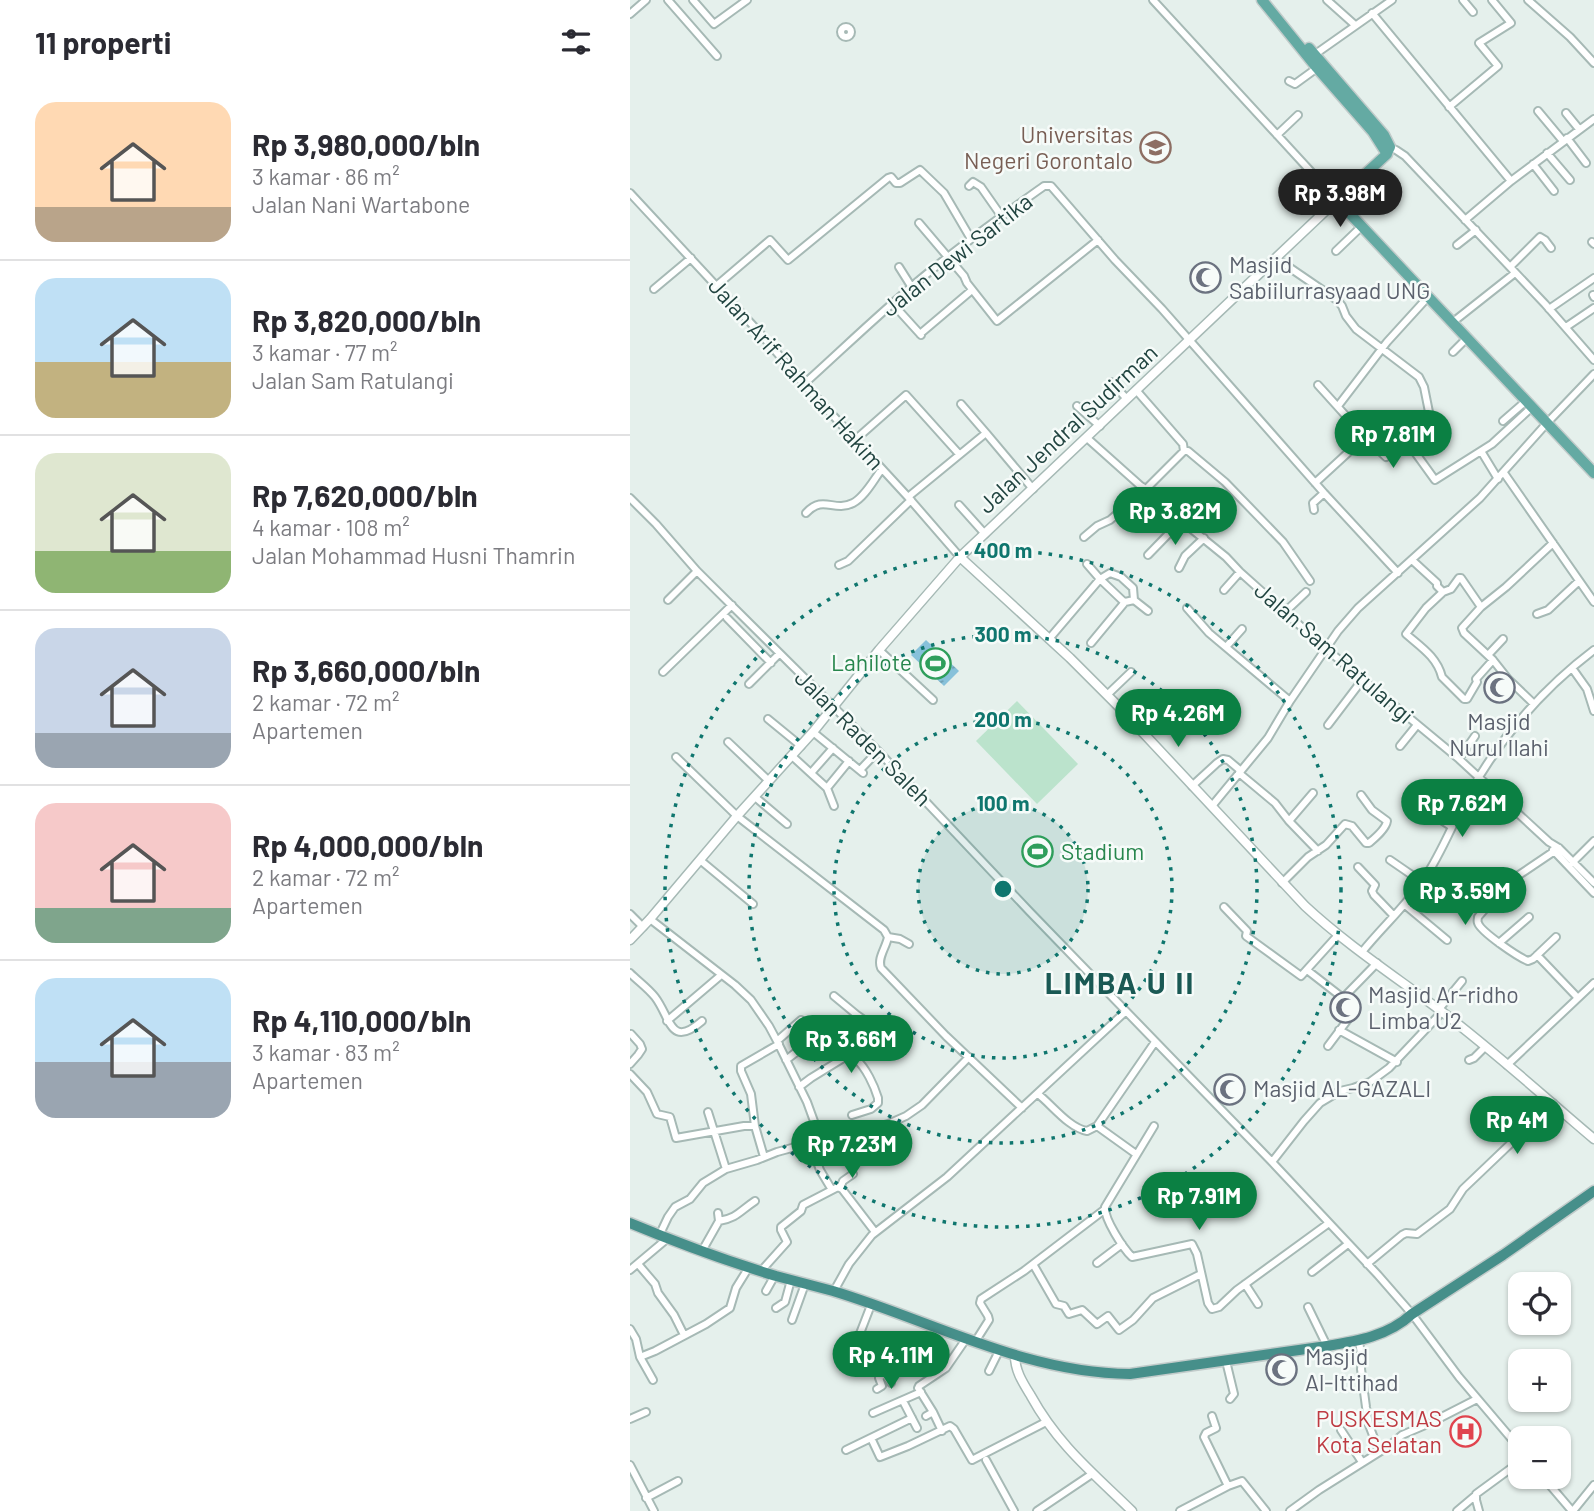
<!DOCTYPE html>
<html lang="id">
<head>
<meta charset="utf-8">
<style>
  :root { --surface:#fff; --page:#f2f2f3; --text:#2b2b33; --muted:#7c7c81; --line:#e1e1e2; --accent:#0b8043 }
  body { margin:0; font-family:Barlow,sans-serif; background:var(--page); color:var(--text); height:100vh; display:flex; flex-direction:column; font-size:26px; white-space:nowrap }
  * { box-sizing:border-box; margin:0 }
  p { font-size:23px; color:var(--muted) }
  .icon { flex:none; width:38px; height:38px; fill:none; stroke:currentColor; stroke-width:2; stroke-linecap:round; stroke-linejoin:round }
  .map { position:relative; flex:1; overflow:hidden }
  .side { display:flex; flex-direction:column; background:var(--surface); width:630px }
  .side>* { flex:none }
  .tools { position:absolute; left:878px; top:1272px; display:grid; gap:14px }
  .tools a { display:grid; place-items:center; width:63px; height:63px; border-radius:14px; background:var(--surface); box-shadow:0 2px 5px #0004; font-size:35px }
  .price { position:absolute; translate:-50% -60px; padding:0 16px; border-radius:24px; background:var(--accent); color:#fff; font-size:23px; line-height:46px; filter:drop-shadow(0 2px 4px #0008) }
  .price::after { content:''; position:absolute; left:50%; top:42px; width:21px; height:16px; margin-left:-10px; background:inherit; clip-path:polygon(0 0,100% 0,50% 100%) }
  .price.on { background:#222; color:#fff }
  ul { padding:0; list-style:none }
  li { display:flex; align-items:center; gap:21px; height:175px; padding:0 35px }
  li+li { border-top:2px solid var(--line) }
  li span { display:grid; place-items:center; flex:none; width:196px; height:140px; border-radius:21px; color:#555 }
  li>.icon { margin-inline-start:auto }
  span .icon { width:84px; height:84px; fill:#fffc; stroke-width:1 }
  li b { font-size:30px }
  h2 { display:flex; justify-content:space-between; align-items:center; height:84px; padding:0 35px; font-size:30px }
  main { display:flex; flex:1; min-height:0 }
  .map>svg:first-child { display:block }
  .park { fill:#bbe3cc }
  .water { fill:url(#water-ripples) }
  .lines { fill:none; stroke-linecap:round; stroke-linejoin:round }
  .minor-casing { stroke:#a6b9b5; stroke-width:10 }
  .tertiary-casing { stroke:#a6b9b5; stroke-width:11 }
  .primary-casing { stroke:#c1cbca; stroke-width:13 }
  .trunk-casing { stroke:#c1cbca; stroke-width:13 }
  .minor { stroke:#fff; stroke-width:6 }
  .tertiary { stroke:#fff; stroke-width:8 }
  .primary { stroke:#64aaa3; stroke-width:10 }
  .trunk { stroke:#468f8a; stroke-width:10 }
  .ring { fill:none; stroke:#0f766e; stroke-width:3.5; stroke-dasharray:3.5 7 }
  .labels { text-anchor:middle; stroke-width:5; stroke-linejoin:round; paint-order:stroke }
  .education-label { font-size:23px; fill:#785e54; stroke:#f6fbf9; text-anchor:end }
  .street-label { font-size:23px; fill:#214440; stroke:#f6fbf9 }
  .worship-label { font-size:23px; fill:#5b616d; stroke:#f6fbf9; text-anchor:start }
  .leisure-label { font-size:23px; fill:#27864d; stroke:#f6fbf9; text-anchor:end }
  .health-label { font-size:23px; fill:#be3a42; stroke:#f6fbf9; text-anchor:end }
  .district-label { font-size:30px; font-weight:bold; letter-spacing:2px; fill:#1a5954; stroke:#f6fbf9 }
  .centre { fill:#0f766e; stroke:#f6fbf9; stroke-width:3.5 }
  .ring-label { font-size:21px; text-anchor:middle; font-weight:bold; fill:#0f766e; stroke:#f6fbf9; stroke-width:5; stroke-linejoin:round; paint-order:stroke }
</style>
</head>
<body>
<main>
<section class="side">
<h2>11 properti<svg class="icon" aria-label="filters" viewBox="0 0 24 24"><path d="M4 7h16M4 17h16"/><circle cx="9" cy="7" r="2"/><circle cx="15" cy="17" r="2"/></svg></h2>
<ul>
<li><span style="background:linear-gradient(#ffd9b3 75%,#b9a48a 0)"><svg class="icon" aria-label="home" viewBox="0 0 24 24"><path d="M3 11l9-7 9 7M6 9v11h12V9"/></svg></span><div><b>Rp 3,980,000/bln</b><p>3 kamar · 86 m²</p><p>Jalan Nani Wartabone</p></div></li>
<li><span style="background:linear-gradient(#bfe0f5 60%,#c2b280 0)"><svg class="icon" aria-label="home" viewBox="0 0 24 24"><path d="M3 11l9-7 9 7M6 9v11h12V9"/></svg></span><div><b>Rp 3,820,000/bln</b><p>3 kamar · 77 m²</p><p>Jalan Sam Ratulangi</p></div></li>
<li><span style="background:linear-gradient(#dfe7d0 70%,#8fb573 0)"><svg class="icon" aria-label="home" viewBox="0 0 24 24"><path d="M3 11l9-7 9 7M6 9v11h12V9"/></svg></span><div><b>Rp 7,620,000/bln</b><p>4 kamar · 108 m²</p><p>Jalan Mohammad Husni Thamrin</p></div></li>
<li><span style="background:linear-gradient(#c9d6e8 75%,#9aa5b1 0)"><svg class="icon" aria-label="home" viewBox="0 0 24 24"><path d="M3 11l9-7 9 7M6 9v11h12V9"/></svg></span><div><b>Rp 3,660,000/bln</b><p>2 kamar · 72 m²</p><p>Apartemen</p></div></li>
<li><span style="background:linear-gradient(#f6c9c9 75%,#7fa58c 0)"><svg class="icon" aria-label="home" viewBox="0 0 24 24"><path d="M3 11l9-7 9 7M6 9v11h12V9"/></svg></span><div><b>Rp 4,000,000/bln</b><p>2 kamar · 72 m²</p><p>Apartemen</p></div></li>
<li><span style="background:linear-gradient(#bfe0f5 60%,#9aa5b1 0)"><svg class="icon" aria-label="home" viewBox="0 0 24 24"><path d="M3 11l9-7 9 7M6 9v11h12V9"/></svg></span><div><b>Rp 4,110,000/bln</b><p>3 kamar · 83 m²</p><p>Apartemen</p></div></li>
</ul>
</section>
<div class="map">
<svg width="964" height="1511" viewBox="0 0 964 1511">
  <defs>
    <pattern id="water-ripples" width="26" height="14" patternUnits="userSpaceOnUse" patternTransform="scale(1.75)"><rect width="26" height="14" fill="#87c1da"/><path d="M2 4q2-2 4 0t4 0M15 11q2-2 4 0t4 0" fill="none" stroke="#6e9eb2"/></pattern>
  </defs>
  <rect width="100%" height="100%" fill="#e5f0ec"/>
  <path class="park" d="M387 701 448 764 407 804 346 741Z"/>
  <path class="water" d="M296 640 329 671 314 686 281 655Z"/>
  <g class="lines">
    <defs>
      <path id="minor" d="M38 0 87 56
        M63 0 84 24 117 0
        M523 0 707 200
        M697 0 725 25
        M833 0 843 12
        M898 0 940 37 964 63
        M742 13 881 181
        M0 14 16 0
        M211 32a5 5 0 1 1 10 0a5 5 0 1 1-10 0Z
        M684 55 762 0
        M659 81 665 84 687 68
        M819 107 868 66 849 43 881 23 862 0
        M908 111 933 141
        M936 113 949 129
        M647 135 668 115
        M937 138 956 163
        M757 146 766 150 775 156 915 304 964 360
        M917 153 940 180
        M903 164 924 191
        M339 186 343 182 351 187 372 217
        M0 193 129 332 174 384 278 497 330 557
        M835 220 881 181 964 119
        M289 223 334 276 337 283 367 321 468 240
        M962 242 964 244
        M827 245 846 230
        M706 251 732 226
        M647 259 707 300 712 306 716 316 726 329 789 377 794 387 800 417 778 443
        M269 267 281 286
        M880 267 910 237 915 240 921 248
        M85 287 140 240 158 260 258 178 261 177 266 183H270L290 170 314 193 341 239
        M24 289 61 258
        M963 295 964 297
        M262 303 291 335
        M919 309 964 278
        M823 322 885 273
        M936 327 964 308
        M290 334 342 290
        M823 352 837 338
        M481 382 497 399
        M174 384C215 347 255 308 298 273 335 242 375 214 414 186H421L485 260 532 309 694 493 768 573
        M506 390 553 444 554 451 515 490
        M331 404 356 433
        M447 406 470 426
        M708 406 757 342 798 297
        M873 421 896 401
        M735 437 756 457 776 444H779L805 480 862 444 902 407
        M457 438 532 505 596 557 610 572 695 648 829 759 919 842 929 848 964 883
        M225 440 276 395 329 454
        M554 451H558L595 482 653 542 680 581
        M851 451 868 479
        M874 473 964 602
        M685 483 735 437 688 385
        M278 497 356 433 403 489
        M0 498 26 524 67 571 248 751 400 912 642 1162 748 1275 782 1314 829 1377 891 1450
        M329 505 355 534
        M684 510 683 503 694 493
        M176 513C194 494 203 513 223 503 235 497 244 479 252 469
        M454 537 467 526 480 520 508 496 513 487
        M518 555 552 520
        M782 560 807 583V586L813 592 821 589 829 578H831L851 607
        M457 564 470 579 480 573 491 577 503 588 504 600
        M209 565 218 561 281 500
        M549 568 555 556 574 538
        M594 590 610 572
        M813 592 796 608 776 634C791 647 807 657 812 677L834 699H837L847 682 846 679 863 660
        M38 600 67 571
        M557 608 579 633 660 701
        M656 611 676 592
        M907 614 918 610 949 581
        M97 618 141 663
        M419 639 470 579 493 601 495 602 504 600 518 611
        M461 643 495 602
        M596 647 612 629
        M249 650 303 700
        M858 655 873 639
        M942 668 957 689 964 711
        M33 672 102 605
        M119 684 149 654
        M477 695 501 672
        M904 704 878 679 863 660 834 633 832 628 851 607 876 587 923 543
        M138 719 171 746
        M698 725 733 679
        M183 732 233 773
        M98 742 139 781
        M770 746 787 725
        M162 756 197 788 219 761
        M46 757 107 816 254 930 258 937C256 948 247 958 251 968L316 1036 392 1108
        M829 759 845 736
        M230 770 248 751
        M181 773 203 748
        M609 773 645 803 659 821 688 851
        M562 786 587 763 593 759 598 760 611 771
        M197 788 204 806
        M125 797 157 824
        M582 806 638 738 660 701 708 631 728 608 850 498 917 423 964 374
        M801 813 822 827
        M659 821 683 793
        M923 850 964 893
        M70 860 123 904
        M760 860 792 882
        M942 863 964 841
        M728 867 745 885 742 891 744 895 764 916
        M652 883 678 857 696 845 715 824 722 826 736 843H739C745 838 756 829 757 821L742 810 731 795
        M775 905 817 940
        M594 907 617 931 616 936 671 976 708 935
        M0 914 13 927
        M20 919 105 985 121 1000 139 1026 147 1041 177 1102 189 1135
        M258 937 270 939 279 944
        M926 937 903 959 898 961C888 957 851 932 848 923 847 921 848 919 848 917L875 886 886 877 929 848
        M869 943 899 917
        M732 952C752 927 776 906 794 879 811 854 822 825 836 799 868 741 911 690 964 650
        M907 955 948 998
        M677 970 713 998 747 963
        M0 973C8 981 18 988 25 997 41 1018 40 1049 72 1021
        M809 1009 832 981
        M227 1015 252 1033 265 1049
        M37 1021 90 976
        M709 1030 767 1062
        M205 1040C210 1050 218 1052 226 1059 236 1068 244 1085 248 1098V1103L241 1109 222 1115
        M147 1041 171 1020
        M698 1046 725 1010 713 998
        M156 1060 191 1033H194L205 1040 224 1018 227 1015 204 996
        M839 1060 844 1058 855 1047
        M0 1064 8 1055 12 1049 10 1044 1 1034
        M877 1065 964 983
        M0 1074 17 1092 27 1114 40 1117 46 1138 114 1126H125L134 1157
        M169 1087 181 1078 220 1054
        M408 1094C422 1105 439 1128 457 1131L467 1126
        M78 1112 96 1169
        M125 1126 121 1094 111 1071V1066L149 1044
        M524 1126 475 1207C474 1219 493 1248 502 1257L562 1244 567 1254 578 1303 582 1309 589 1307 607 1290 699 1223
        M180 1143 190 1170 202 1190 208 1187 212 1189 245 1232
        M506 1154 467 1126 525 1042
        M642 1162 674 1121 690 1103 710 1091 723 1088 740 1082 759 1068 812 1012
        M210 1188 213 1181 223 1174
        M89 1221C107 1218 110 1211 125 1201
        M29 1236 38 1217 45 1207 60 1199 73 1183 96 1169 127 1160 147 1152 180 1143 189 1135 231 1131 258 1124 276 1116 292 1105 339 1057
        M72 1251 89 1221 88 1213
        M467 1263 492 1244
        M8 1264 25 1284 28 1293 44 1315 54 1335
        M403 1264 426 1304 434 1306 439 1314 452 1310 467 1324 478 1316 489 1330 503 1320 523 1298 571 1274
        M737 1264 772 1235 776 1233 787 1234 820 1209 833 1189 923 1103
        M0 1270 38 1238
        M131 1271 157 1242 151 1230V1227L171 1211 173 1205 202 1190
        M682 1272 718 1244
        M615 1284 628 1304
        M136 1291 145 1275
        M204 1291 219 1264 242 1235 317 1177 495 1012
        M678 1307 697 1346
        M146 1308 155 1302 161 1280
        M162 1320 175 1284
        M0 1329 6 1339 10 1357 25 1351 76 1324 100 1308 106 1288 119 1267
        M226 1340 241 1356 261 1383
        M729 1341 732 1361 731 1369 736 1407 739 1425 749 1451
        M345 1342 359 1320 358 1316 350 1303 351 1299 394 1271 474 1210
        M216 1350 229 1336 241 1305
        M10 1357 23 1380
        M596 1361 604 1394 600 1399
        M359 1371 369 1351
        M247 1389 252 1386 249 1378 254 1374
        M273 1401 287 1428
        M303 1412 288 1388 289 1386 316 1368 336 1339
        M243 1413 291 1392
        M296 1416 303 1412 312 1431
        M582 1416 586 1428 576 1433 574 1437 598 1486
        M0 1419 16 1412
        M711 1430 732 1462
        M241 1438 250 1457 278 1446 320 1426 324 1429 342 1460 416 1422
        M216 1450 282 1418
        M356 1460 384 1511
        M0 1465 24 1511
        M913 1477 942 1511
        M16 1498 48 1481
        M407 1511 462 1474
        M550 1511 598 1486 612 1481 636 1511
        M660 1511 689 1490 759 1446 772 1435 800 1423 847 1399
        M827 1511 846 1495
        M849 1511 846 1500V1494L891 1461
        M943 1511 964 1485"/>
      <path id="tertiary" d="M330 557 440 658 489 707 675 906C717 945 766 977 811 1011 864 1051 913 1096 964 1139
        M0 940 20 919 107 816 183 732 249 650 330 557 707 200
        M385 1356C385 1371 393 1383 401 1396 428 1445 463 1473 502 1511"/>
      <path id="primary" d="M632 0 687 68 743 132 757 154
        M679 48 754 135 760 147 757 153
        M757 154 707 200 964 473"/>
      <path id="trunk" d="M0 1223C48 1243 97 1261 146 1276 165 1281 184 1286 203 1291 302 1321 395 1373 500 1374L697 1346C728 1341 758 1336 782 1314L873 1255 964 1191"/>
    </defs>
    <use href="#minor" class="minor-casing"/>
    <use href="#tertiary" class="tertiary-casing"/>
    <use href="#primary" class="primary-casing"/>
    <use href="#trunk" class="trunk-casing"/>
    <use href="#minor" class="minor"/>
    <use href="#tertiary" class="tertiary"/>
    <use href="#primary" class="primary"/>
    <use href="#trunk" class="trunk"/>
  </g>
  <circle cx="373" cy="889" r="85" fill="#0f766e" fill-opacity=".12"/>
  <g class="ring">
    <circle cx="373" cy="889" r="85"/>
    <circle cx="373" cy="889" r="169"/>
    <circle cx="373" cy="889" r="254"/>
    <circle cx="373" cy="889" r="338"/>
  </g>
  <defs>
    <symbol id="university-ring" viewBox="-11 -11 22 22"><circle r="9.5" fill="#f6fbf9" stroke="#8d6e63" stroke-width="1.5"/><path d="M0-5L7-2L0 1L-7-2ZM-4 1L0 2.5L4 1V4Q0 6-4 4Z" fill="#8d6e63"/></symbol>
    <symbol id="mosque-ring" viewBox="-11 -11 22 22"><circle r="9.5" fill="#f6fbf9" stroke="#6b7280" stroke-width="1.5"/><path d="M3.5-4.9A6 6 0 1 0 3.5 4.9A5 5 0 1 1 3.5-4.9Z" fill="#6b7280"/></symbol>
    <symbol id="stadium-ring" viewBox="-11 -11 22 22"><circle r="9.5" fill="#f6fbf9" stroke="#2e9e5b" stroke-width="1.5"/><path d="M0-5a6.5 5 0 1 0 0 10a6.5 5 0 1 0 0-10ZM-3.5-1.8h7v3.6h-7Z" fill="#2e9e5b"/></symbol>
    <symbol id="hospital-ring" viewBox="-11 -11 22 22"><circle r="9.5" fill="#f6fbf9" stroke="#e0444e" stroke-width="1.5"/><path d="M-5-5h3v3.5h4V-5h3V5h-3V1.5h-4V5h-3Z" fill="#e0444e"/></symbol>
  </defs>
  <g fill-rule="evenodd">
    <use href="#university-ring" x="508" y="130" width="35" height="35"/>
    <use href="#mosque-ring" x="558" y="260" width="35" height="35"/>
    <use href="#stadium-ring" x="288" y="646" width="35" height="35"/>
    <use href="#mosque-ring" x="852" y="670" width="35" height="35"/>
    <use href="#stadium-ring" x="390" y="834" width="35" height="35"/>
    <use href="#mosque-ring" x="698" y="990" width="35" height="35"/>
    <use href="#mosque-ring" x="582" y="1072" width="35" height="35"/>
    <use href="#mosque-ring" x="634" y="1352" width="35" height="35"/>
    <use href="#hospital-ring" x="818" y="1414" width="35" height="35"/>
  </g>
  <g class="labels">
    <g class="education-label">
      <text x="503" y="143">Universitas<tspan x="503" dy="26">Negeri Gorontalo</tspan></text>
    </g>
    <g class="street-label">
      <text transform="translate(327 255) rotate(-38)" y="8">Jalan Dewi Sartika</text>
      <text transform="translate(166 374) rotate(48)" y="8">Jalan Arif Rahman Hakim</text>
      <text transform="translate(438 429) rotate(-43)" y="8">Jalan Jendral Sudirman</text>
      <text transform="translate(704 653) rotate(41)" y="8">Jalan Sam Ratulangi</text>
      <text transform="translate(233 738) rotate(45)" y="8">Jalan Raden Saleh</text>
    </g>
    <g class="worship-label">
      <text x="599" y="273">Masjid<tspan x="599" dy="26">Sabiilurrasyaad UNG</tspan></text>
      <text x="869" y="730" text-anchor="middle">Masjid<tspan x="869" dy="26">Nurul Ilahi</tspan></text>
      <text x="738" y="1003">Masjid Ar-ridho<tspan x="738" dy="26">Limba U2</tspan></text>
      <text x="623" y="1097">Masjid AL-GAZALI</text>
      <text x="675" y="1365">Masjid<tspan x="675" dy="26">Al-Ittihad</tspan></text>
    </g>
    <g class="leisure-label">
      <text x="282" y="671">Lahilote</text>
      <text x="431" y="860" text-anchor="start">Stadium</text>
    </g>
    <g class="health-label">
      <text x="812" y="1427">PUSKESMAS<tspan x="812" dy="26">Kota Selatan</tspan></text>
    </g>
    <g class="district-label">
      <text x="490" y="994">LIMBA U II</text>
    </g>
  </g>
  <circle cx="373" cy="889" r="10" class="centre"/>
  <g class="ring-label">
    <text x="373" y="558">400 m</text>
    <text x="373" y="642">300 m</text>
    <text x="373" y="727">200 m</text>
    <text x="373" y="811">100 m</text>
  </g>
</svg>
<div class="tools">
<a><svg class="icon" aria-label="locate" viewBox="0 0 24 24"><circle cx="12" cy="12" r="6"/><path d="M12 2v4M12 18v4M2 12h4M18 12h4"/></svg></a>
<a>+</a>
<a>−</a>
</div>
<b class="price on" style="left:710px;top:229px">Rp 3.98M</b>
<b class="price" style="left:763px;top:470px">Rp 7.81M</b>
<b class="price" style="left:545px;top:547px">Rp 3.82M</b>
<b class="price" style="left:548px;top:749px">Rp 4.26M</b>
<b class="price" style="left:832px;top:839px">Rp 7.62M</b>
<b class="price" style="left:835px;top:927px">Rp 3.59M</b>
<b class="price" style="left:221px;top:1075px">Rp 3.66M</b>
<b class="price" style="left:887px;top:1156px">Rp 4M</b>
<b class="price" style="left:222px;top:1180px">Rp 7.23M</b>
<b class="price" style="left:569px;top:1232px">Rp 7.91M</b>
<b class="price" style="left:261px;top:1391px">Rp 4.11M</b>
</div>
</main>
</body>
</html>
